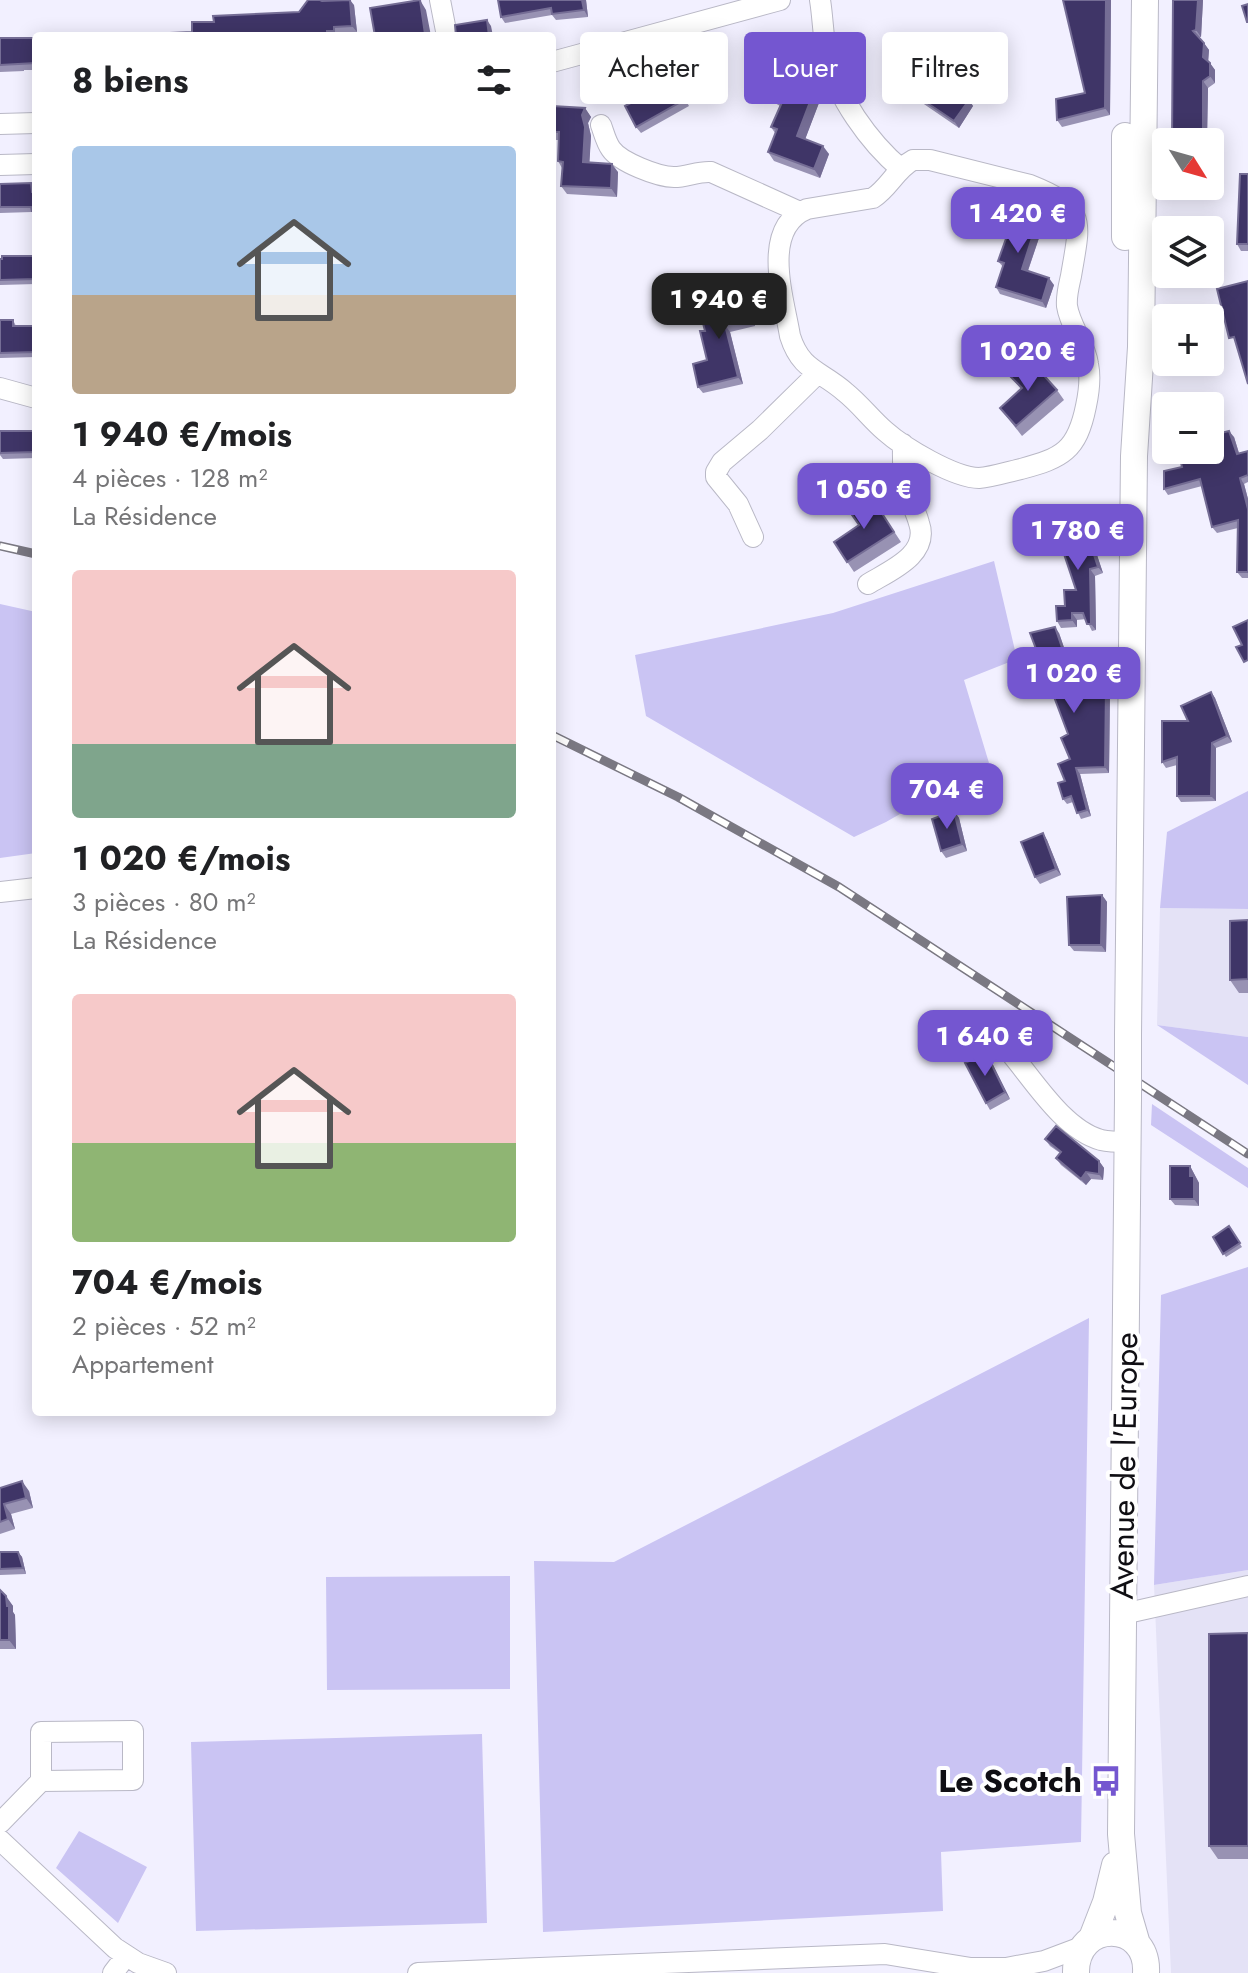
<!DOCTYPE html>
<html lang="fr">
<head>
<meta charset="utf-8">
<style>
  :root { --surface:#fff; --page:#f6f6f6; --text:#202124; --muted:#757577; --accent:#7456d0 }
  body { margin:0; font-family:Jost,sans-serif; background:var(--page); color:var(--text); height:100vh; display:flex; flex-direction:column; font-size:30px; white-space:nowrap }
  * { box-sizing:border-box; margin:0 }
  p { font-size:26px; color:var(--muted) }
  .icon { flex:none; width:44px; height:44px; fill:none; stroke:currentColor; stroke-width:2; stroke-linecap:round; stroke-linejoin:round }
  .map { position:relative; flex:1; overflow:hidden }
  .side { position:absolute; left:32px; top:32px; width:524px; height:1384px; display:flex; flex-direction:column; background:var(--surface); border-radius:8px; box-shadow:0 4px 20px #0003 }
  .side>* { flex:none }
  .guide { position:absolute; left:580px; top:32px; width:548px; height:72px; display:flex; gap:16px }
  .needle { width:52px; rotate:127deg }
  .buttons { position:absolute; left:1152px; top:128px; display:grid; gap:16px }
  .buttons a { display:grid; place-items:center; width:72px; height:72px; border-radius:8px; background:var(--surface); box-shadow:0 4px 20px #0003; font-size:40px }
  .price { position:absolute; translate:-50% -68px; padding:0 18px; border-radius:16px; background:var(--accent); color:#fff; font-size:26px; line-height:52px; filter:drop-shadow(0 2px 4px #0008) }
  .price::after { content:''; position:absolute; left:50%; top:48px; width:24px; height:18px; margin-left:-12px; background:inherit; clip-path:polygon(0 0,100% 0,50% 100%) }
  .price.active { background:#222; color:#fff }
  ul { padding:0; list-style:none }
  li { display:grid; align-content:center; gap:16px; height:424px; padding:0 40px }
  li span { display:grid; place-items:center; height:248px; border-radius:8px; color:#555 }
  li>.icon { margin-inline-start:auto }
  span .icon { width:144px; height:144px; fill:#fffc; stroke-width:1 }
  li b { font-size:34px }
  h2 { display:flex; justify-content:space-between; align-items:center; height:96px; padding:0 40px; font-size:34px }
  .chip { padding:0 28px; border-radius:8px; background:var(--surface); box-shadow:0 4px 20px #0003; font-size:28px; line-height:72px }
  .chip.active { background:var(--accent); color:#fff }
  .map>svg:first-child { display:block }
  .built { fill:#e4e2f6 }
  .green { fill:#cac4f3 }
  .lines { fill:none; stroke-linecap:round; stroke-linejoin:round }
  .minor-casing { stroke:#b9b8c6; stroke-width:22 }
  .major-casing { stroke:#b9b8c6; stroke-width:28 }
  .minor { stroke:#fff; stroke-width:20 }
  .major { stroke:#fff; stroke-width:26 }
  .rail-casing { stroke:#7a7882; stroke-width:9 }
  .rail { stroke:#fff; stroke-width:6; stroke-dasharray:18; stroke-linecap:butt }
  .major-bridge-casing { stroke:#b9b8c6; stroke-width:28; stroke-linecap:butt }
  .major-bridge { stroke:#fff; stroke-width:26 }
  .wall { fill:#9892b3 }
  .shaded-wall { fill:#756d95 }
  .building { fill:#3f3567; stroke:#756d95; stroke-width:2 }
  .labels { text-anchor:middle; stroke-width:8; stroke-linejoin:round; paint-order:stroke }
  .street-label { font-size:32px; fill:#0f0e13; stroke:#fff }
  .poi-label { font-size:32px; font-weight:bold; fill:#0f0e13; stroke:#fff; text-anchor:end }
</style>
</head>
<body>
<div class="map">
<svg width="1248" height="1973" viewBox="0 0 1248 1973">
  <rect width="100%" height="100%" fill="#f2f0ff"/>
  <path class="built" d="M1160 908 1248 909V1037L1157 1025Z
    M1248 1570V1973H1171L1154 1585Z"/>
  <path class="green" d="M994 561 1017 659 964 680 989 763 886 822 854 837 646 716 635 655 833 613Z
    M0 604 36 612V853L0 858Z
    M1248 791V909L1160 908 1167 832Z
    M1157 1025 1248 1037V1085Z
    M1152 1104 1248 1168V1188L1151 1125Z
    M1248 1267V1570L1154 1585 1161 1295Z
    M1089 1318 1081 1842 941 1852 943 1911 543 1932 534 1561 614 1562Z
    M510 1576V1689L327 1690 326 1577Z
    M482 1734 487 1923 196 1931 191 1742Z
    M79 1831 147 1867 118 1923 56 1868Z"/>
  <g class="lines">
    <defs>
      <path id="minor" d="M440 0 447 36
        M820 0C823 18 823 38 827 56 837 97 869 142 901 169
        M552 62 780 0
        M0 124 36 123
        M601 125C604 133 606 142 611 149 620 162 658 177 674 177 687 177 698 171 711 172L800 212
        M913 160H930L1030 185C1088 208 1080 222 1071 276 1069 285 1066 296 1067 306 1070 326 1085 343 1088 364 1091 378 1089 392 1086 406 1077 451 1062 458 1021 469 1007 472 993 477 979 478 955 478 904 448 885 431 871 419 860 404 845 392 820 370 801 371 790 336 784 299 760 228 807 209L873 198C889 188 896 169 913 160Z
        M0 165 36 164
        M0 388 36 398
        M753 537 738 504 716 477V472L722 462 760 430 818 373
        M868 584C889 571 930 555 919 523 916 511 909 500 906 488 902 474 903 458 903 444
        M0 892 36 888
        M1013 1056C1036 1084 1065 1130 1101 1140 1110 1142 1119 1142 1127 1142
        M1123 1614 1248 1586
        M0 1823 41 1781V1732L133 1731V1780L41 1781
        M0 1840 115 1948 138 1963 166 1973
        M113 1973 126 1956
        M418 1973 885 1954 971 1968H1006L1044 1961 1084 1946"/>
      <path id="major" d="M1125 237V136
        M1128 1035 1134 456 1141 347 1145 0
        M1128 1098 1121 1834 1128 1913 1137 1944
        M1092 1938 1106 1902 1115 1865
        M1076 1973C1075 1919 1149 1920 1146 1973"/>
    </defs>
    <use href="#minor" class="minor-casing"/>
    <use href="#major" class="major-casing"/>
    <use href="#minor" class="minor"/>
    <use href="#major" class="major"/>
    <defs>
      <path id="rail" d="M0 546 36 554
        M552 735 678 797 839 887 1248 1154"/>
    </defs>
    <use href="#rail" class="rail-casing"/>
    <use href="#rail" class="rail"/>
    <defs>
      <path id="major-bridge" d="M1128 1098V1035"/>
    </defs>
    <use href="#major-bridge" class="major-bridge-casing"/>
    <use href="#major-bridge" class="major-bridge"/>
  </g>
  <path class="wall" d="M498 0H586L588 17 556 20 552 15 505 23 501 17Z
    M1063 0H1111L1110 115 1062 127 1057 120 1085 93Z
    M1173 0H1203L1201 37H1199L1209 50 1208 61 1215 70V83L1208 88 1207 139 1210 142H1172Z
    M322 1 354 5 357 32 338 34V36H126L192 32 214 22 299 12Z
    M0 38H36V70H24V71L0 72Z
    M666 65 689 106 641 133 636 127 651 92Z
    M816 86 822 95 805 139 829 154 820 178 774 161 768 152 775 133 771 127 780 106 775 103 769 95Z
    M914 94 969 100 973 106 959 128 918 100Z
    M552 106 585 108 591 117 588 123 591 136 589 163 618 172 617 197 567 194 561 186 562 168 558 161 559 140H552Z
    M1248 174V251H1241L1237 244Z
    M0 184 35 189 36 216 32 212 0 213Z
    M1038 219 1043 226 1028 271 1054 285 1046 308 1000 294 996 287 1003 267 998 261 1006 238 997 235 993 228Z
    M36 256V284L0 285V259Z
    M750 302 755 326 730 332 743 384 703 393 698 387 707 360 705 331Z
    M0 320H13L16 326H36V357L0 358Z
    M1010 376 1057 390 1064 400 1022 436 1000 408 1021 389Z
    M1212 417 1217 423 1220 434 1234 437 1239 453 1248 451V482L1244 484 1248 499V578H1242L1237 572 1238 528 1217 533 1212 527 1202 486 1168 495 1164 489 1182 467Z
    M0 431H36V458L3 459 0 455Z
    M872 498 901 542 854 572 834 542 859 525Z
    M1093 525 1098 531 1103 546 1095 549 1103 573 1095 576 1096 630 1092 631 1086 619 1077 620V627L1061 628 1057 621 1076 590Z
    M1059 633 1077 686H1106L1110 691 1109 773 1080 774 1091 816 1081 819 1073 802 1067 804 1063 799 1065 781 1070 759Z
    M1211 692 1215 698 1232 742 1216 748V801L1181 802 1177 796V765L1166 768 1162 762 1188 721Z
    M954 811 959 818 967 851 946 858 941 851Z
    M1043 833 1047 840 1061 875 1040 884 1035 877Z
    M1102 895 1107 902 1106 952 1074 951 1069 945Z
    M1248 920V993H1239L1230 980Z
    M990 1059 1010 1099 990 1110 986 1103Z
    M1045 1139 1099 1161 1104 1168 1103 1180 1091 1179 1086 1185 1061 1165 1056 1158 1060 1153 1050 1146Z
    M1190 1166 1199 1183V1206L1175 1205 1170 1199Z
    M1229 1226 1242 1247 1226 1257 1213 1237Z
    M0 1488 29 1491 33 1508 11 1514 15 1529 0 1534Z
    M0 1552H18L22 1557 26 1574 0 1575Z
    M0 1590 13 1606V1612L15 1615 16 1649H0Z
    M1248 1633V1859H1218L1209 1846Z"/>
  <path class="shaded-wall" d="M350 0 354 5 357 32 352 26Z
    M420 0 426 10 431 36H427L425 34Z
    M582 0H586L588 17 584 10Z
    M1106 0H1111L1110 115 1105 108Z
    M1198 0H1203L1201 37 1196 30Z
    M487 20 491 26 493 36H489Z
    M1204 43 1209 50 1208 64 1203 57Z
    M1210 63 1215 70V83L1210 76Z
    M1203 81 1208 88 1207 139 1210 142H1206L1203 133Z
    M816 86 822 95 803 145 797 136Z
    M969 100 973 106 959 128 954 121Z
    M585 108 591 117 588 123 591 136 589 171 583 162 582 115Z
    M823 146 829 154 820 178 814 169Z
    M612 164 618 172 617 197 611 188Z
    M1038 219 1043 226 1026 276 1022 269Z
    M1049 278 1054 285 1046 308 1042 301Z
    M745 296 750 302 755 326 750 319Z
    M725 325 730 332 743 384 738 377Z
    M1212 417 1217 423 1222 440 1217 434Z
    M1229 431 1234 437 1241 460 1237 454Z
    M1240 478 1244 484 1248 499V509Z
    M1093 525 1098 531 1103 546 1099 540Z
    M1090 543 1095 549 1103 573 1098 567Z
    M1090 569 1095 576 1096 630 1091 624Z
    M1072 613 1077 620V627L1072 620Z
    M1055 627 1059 633 1079 691 1075 686Z
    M1106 686 1110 691 1109 773 1105 767Z
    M1211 692 1215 698 1232 742 1227 736Z
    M1212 743 1216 748V801L1211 796Z
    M1076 768 1080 774 1091 816 1087 810Z
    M954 811 959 818 967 851 962 844Z
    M1043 833 1047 840 1061 875 1056 869Z
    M1102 895 1107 902 1106 952 1101 945Z
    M986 1053 990 1059 1010 1099 1005 1092Z
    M1099 1161 1104 1168 1103 1180 1099 1174Z
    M1190 1166 1199 1183V1206L1194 1199Z
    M1086 1172 1091 1179 1086 1185 1081 1179Z
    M22 1481 29 1491 33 1508 26 1498Z
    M4 1504 11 1514 15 1529 8 1519Z
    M18 1552 22 1557 26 1574 23 1568Z
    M6 1596 13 1606V1612L15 1615 16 1649 9 1640Z"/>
  <path class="building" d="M308 0H320L322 1 350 0 352 26 334 27V31H327V36H126V35L192 32V22H214L213 16 299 12Z
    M420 0 425 34 410 36H375L370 8Z
    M498 0H582L584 10 552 14 551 8 501 17Z
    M1063 0H1106L1105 108 1057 120 1056 99 1085 93Z
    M1173 0H1198L1196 30 1193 31 1204 43 1203 57 1210 63V76L1203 81V133L1206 137V142H1172Z
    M1248 4V22H1247L1242 6Z
    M487 20 489 36H456L455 25Z
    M0 38H36V63L0 65Z
    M666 65 684 100 636 127 625 106 651 92 643 77Z
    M778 70 816 86 797 136 823 146 814 169 768 152 777 129 771 127 783 100 769 95Z
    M928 72 969 100 954 121 914 94Z
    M552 106 585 108 582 115 585 127 583 162 612 164 611 188 561 186 563 162 558 161 559 132H552Z
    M1240 174H1248V244H1237Z
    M31 183 32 192H36V211H32L31 207H0V184Z
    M1000 206 1038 219 1022 269 1049 278 1042 301 996 287 1004 263 998 261 1008 233 993 228Z
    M2 256H36V279L0 280V259H2Z
    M1248 281V384L1234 337 1229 338 1217 289Z
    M745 296 750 319 725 325 738 377 698 387 693 364 707 360 700 331H705L699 307Z
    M0 320H13V326H36V352L0 353Z
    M1029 359 1057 390 1016 426 1000 408 1022 388 1010 376Z
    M1210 417H1212L1217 434 1229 431 1237 454 1248 451V475L1240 478 1248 509V572H1237L1238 520 1212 527 1200 479 1164 489V471L1182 467 1178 450H1210Z
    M0 431H36V452L0 453Z
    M872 498 894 532 847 562 834 542 859 525 850 512Z
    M1093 525 1099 540 1090 543 1098 567 1090 569 1091 624H1087L1083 613H1072V620L1057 621 1056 606H1065L1064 590H1076L1058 536Z
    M1248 620V660L1244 662 1236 647 1242 645 1233 627Z
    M1055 627 1075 686H1106L1105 767 1076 768 1087 810 1077 813 1071 796 1063 799 1058 783 1065 781 1058 764 1070 759 1061 738 1068 734 1030 633Z
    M1211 692 1227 736 1212 743 1211 796H1177V757L1162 762V721H1188L1181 706Z
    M954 811 962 844 941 851 932 819Z
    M1043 833 1056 869 1035 877 1021 842Z
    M1102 895 1101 945H1069L1067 897Z
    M1248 920V979L1230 980V921Z
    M986 1053 1005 1092 986 1103 965 1063Z
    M1056 1126 1099 1161V1174L1086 1172 1081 1179 1056 1158 1061 1152 1045 1139Z
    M1170 1166H1190V1176H1194V1199H1170Z
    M1229 1226 1240 1243 1223 1254 1213 1237Z
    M22 1481 26 1498 4 1504 8 1519 0 1522V1488Z
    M0 1552H18L23 1568 0 1569Z
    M0 1590 6 1596 7 1606H9V1640H0Z
    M1248 1633V1846H1209V1634Z"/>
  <defs>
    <symbol id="bus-bare" viewBox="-9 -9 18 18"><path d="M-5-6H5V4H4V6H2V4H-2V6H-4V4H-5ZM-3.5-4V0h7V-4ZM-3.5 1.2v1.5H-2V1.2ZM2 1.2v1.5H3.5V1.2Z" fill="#7456d0" stroke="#fff" stroke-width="2.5" paint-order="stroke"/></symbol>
  </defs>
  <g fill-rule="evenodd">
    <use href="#bus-bare" x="1084" y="1759" width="44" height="44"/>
  </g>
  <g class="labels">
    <g class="street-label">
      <text transform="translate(1124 1466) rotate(-89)" y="11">Avenue de l'Europe</text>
    </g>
    <g class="poi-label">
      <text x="1082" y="1792">Le Scotch</text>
    </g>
  </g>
</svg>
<div class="buttons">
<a><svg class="needle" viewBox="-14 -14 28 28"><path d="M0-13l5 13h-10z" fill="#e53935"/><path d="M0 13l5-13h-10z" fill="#757577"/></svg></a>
<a><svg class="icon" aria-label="layers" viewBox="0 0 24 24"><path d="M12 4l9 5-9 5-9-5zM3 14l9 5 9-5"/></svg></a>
<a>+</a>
<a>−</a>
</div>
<b class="price" style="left:1018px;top:255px">1 420 €</b>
<b class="price active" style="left:719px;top:341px">1 940 €</b>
<b class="price" style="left:1028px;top:393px">1 020 €</b>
<b class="price" style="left:864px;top:531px">1 050 €</b>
<b class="price" style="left:1078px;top:572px">1 780 €</b>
<b class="price" style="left:1074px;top:715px">1 020 €</b>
<b class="price" style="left:947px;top:831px">704 €</b>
<b class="price" style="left:985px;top:1078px">1 640 €</b>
<div class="guide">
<a class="chip">Acheter</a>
<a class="chip active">Louer</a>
<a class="chip">Filtres</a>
</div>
<section class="side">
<h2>8 biens<svg class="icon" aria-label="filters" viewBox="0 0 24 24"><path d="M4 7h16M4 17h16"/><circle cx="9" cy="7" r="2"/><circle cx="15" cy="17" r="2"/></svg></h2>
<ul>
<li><span style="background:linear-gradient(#a9c7e8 60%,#b9a48a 0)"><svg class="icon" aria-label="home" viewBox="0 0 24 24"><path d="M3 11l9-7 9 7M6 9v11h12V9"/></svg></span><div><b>1 940 €/mois</b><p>4 pièces · 128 m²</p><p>La Résidence</p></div></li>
<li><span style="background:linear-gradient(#f6c9c9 70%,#7fa58c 0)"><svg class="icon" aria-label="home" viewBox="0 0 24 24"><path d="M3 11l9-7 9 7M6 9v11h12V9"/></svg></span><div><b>1 020 €/mois</b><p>3 pièces · 80 m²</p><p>La Résidence</p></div></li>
<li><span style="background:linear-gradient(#f6c9c9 60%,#8fb573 0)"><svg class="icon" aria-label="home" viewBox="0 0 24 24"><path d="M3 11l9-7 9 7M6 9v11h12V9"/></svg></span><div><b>704 €/mois</b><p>2 pièces · 52 m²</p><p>Appartement</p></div></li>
</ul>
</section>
</div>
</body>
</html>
